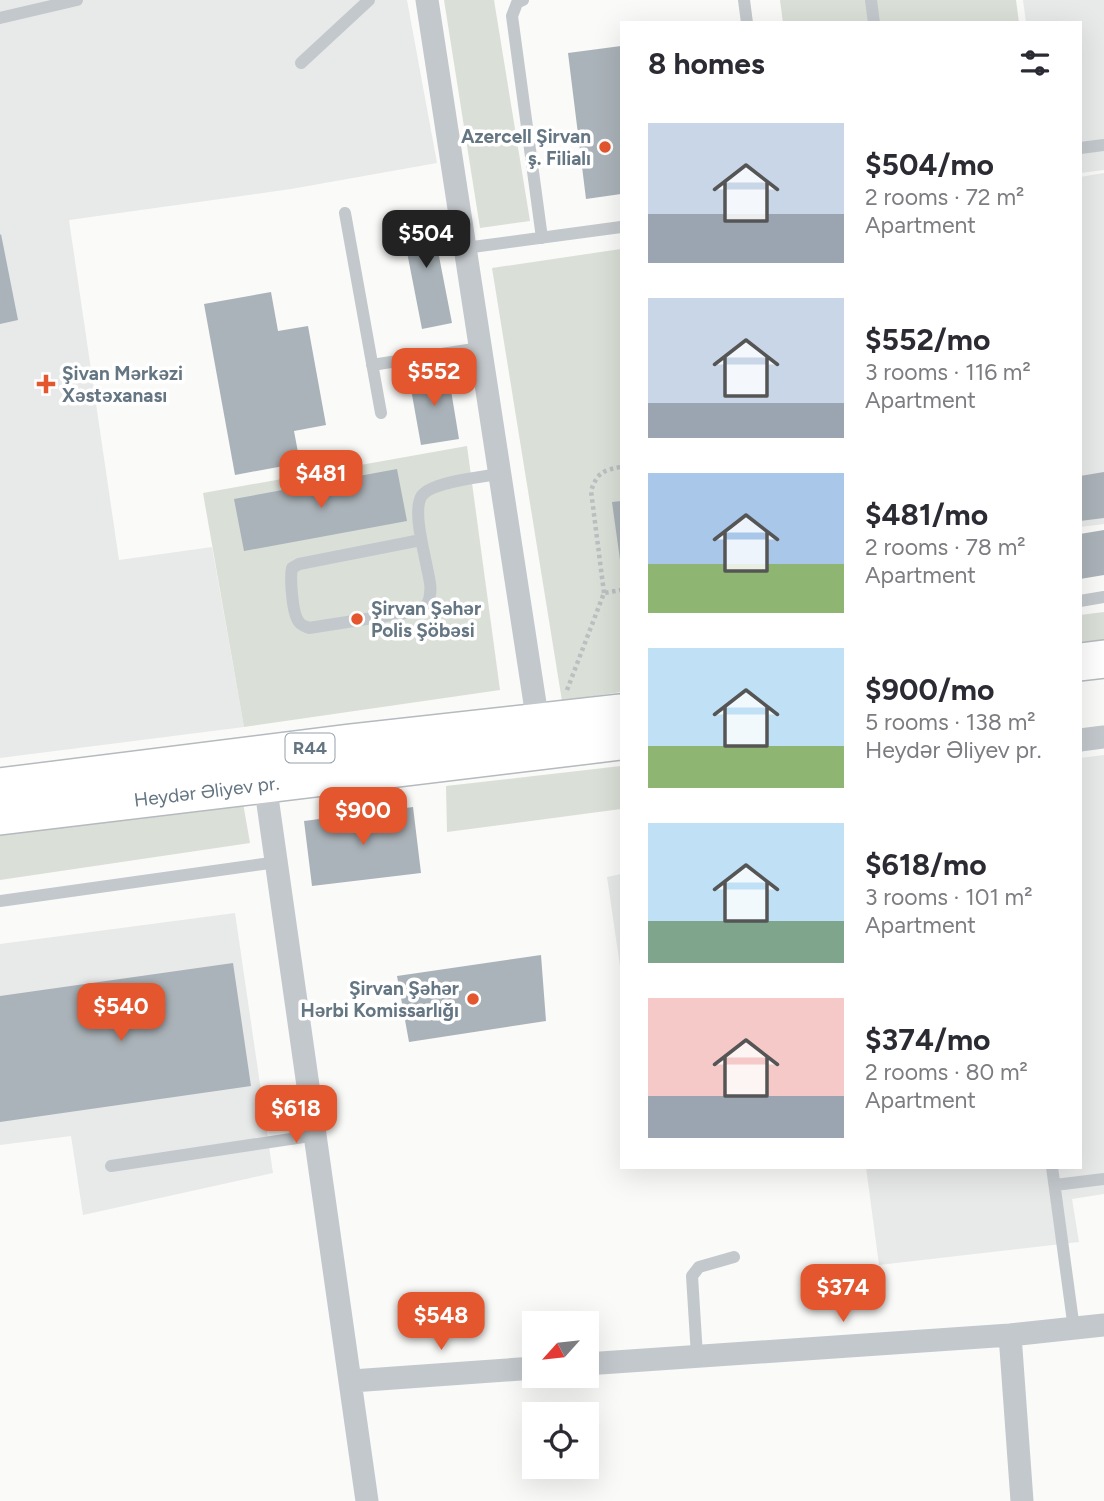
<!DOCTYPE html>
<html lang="en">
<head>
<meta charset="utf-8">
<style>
  :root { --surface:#fff; --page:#f7f7f7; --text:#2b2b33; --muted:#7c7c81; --accent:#e4572e }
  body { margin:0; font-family:Figtree,sans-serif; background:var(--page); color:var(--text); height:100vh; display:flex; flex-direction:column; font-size:26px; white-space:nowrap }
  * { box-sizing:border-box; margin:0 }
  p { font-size:23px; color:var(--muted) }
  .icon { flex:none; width:38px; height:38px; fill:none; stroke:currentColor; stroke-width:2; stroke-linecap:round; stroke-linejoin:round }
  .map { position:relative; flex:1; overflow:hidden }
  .side { position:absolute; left:620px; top:21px; width:462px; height:1148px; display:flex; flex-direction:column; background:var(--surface); border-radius:0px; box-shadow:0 7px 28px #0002 }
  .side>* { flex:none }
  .needle { width:46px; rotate:243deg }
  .fabs { position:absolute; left:522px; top:1311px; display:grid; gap:14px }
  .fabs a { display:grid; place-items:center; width:77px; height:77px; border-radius:0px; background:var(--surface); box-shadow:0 7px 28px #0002; font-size:35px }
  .price { position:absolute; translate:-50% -60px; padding:0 16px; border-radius:14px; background:var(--accent); color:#fff; font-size:23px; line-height:46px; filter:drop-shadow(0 2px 4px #0008) }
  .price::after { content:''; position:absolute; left:50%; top:42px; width:21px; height:16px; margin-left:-10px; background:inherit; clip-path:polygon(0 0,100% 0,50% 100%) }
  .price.on { background:#222; color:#fff }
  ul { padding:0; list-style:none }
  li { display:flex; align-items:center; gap:21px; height:175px; padding:0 28px }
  li span { display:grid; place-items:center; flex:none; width:196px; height:140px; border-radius:0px; color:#555 }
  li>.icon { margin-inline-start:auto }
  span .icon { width:84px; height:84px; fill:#fffc; stroke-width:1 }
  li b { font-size:30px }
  h2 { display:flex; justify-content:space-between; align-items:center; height:84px; padding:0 28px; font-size:30px }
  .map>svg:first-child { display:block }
  .built { fill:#e8e9e9 }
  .green { fill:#dadfd7 }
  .building { fill:#aab3b9 }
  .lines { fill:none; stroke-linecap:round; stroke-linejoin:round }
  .primary-casing { stroke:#b5babe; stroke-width:40 }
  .path { stroke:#bbbfc2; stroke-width:4.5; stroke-dasharray:3.5 3.5; stroke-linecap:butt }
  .service { stroke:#c3c8cc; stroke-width:12 }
  .minor { stroke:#c3c8cc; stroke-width:23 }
  .primary { stroke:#fff; stroke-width:37 }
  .poi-dot { fill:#e4572e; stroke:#fff; stroke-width:2.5 }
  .labels { text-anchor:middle; stroke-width:7; stroke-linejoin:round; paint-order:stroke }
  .shield { fill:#fff; stroke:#939fa8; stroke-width:2 }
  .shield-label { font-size:18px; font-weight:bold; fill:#657683 }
  .poi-label { font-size:19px; font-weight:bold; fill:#657683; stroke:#fff; text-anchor:end }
  .street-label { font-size:19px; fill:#657683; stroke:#fff }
</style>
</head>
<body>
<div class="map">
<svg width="1104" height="1501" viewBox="0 0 1104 1501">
  <rect width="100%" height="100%" fill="#fafaf8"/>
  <path class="built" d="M0 0H407L437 163 291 189 69 220 119 560 212 547 244 727 0 758Z
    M1023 0H1104V170L1080 173V23H1026Z
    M1104 173V524L1080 527V177Z
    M1104 755V1194L1072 1199 1079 1242 879 1265 866 1167H1080V758Z
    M621 874V973L607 877Z
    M235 913 273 1173 83 1215 71 1136 0 1145V944Z"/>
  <path class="green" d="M444 0H494L530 221 480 228Z
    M780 0H1016L1019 23H783Z
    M621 249V692L562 701 492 268Z
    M467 446 500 690 244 727 203 493Z
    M1104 612V644L1080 647V615Z
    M621 766V809L447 832 446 786Z
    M243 803 250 843 0 880V835Z"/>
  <path class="building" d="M621 46V194L586 199 568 53Z
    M430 210 452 323 422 329 400 216Z
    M1 234 18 320 0 324V235Z
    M271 292 278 331 308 326 326 425 294 431 300 463 235 475 204 304Z
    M448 372 459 439 421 445 409 378Z
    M397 469 407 521 244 551 234 499Z
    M1104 472V518L1080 521V476Z
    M621 501V560H620L612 502Z
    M1104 530V575L1080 579V534Z
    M413 807 421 873 312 886 304 821Z
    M541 955 546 1021 409 1042 397 976Z
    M233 963 251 1086 0 1122V996Z"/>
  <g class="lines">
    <defs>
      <g id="primary">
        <path d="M1080 662 1104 659"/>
        <path d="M0 787 350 743 621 713"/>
        <path id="s1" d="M0 816 621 741"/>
      </g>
    </defs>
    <use href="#primary" class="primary-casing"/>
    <path class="path" d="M604 593 591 491C597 473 603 470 621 467
      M567 690 604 593 621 590"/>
    <path class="service" d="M523 0 517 3 512 16 542 238
      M744 0 747 23
      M871 0 874 23
      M0 18 77 0
      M301 63 369 0
      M1080 148 1104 145
      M345 213 381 413
      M465 248 621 227
      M372 365 480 348
      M421 540 299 564 292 568C290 578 292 614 299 622 302 626 305 626 309 628L411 612 427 605C433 591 430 582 427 568 424 551 413 512 421 497 429 482 482 477 499 474
      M1080 601 1104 597
      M0 901 277 862
      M111 1166 317 1135
      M1052 1167 1074 1329
      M1055 1185 1104 1179
      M697 1356 692 1276 699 1267 734 1257"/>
    <path class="minor" d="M427 0 538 723
      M1080 740 1104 737
      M265 783 367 1501
      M1010 1335 1022 1501
      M586 1364 1010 1335 1104 1325
      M352 1381 534 1368"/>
    <use href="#primary" class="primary"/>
  </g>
  <g class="poi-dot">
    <circle cx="605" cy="147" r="7"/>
    <path d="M42.5 373.5h7v7h7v7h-7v7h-7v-7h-7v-7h7z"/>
    <circle cx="357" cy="619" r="7"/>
    <circle cx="473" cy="999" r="7"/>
  </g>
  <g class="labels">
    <rect class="shield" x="285.5" y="733.5" width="49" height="29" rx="5"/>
    <g class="shield-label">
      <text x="310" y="754">R44</text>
    </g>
    <g class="poi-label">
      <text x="591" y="143">Azercell Şirvan<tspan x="591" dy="22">ş. Filialı</tspan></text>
      <text x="62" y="380" text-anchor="start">Şivan Mərkəzi<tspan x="62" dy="22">Xəstəxanası</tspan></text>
      <text x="371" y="615" text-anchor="start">Şirvan Şəhər<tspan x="371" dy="22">Polis Şöbəsi</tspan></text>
      <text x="459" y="995">Şirvan Şəhər<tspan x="459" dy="22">Hərbi Komissarlığı</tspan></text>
    </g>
    <g class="street-label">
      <text dy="7" stroke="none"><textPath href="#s1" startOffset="208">Heydər Əliyev pr.</textPath></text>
    </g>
  </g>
</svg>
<div class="fabs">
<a><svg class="needle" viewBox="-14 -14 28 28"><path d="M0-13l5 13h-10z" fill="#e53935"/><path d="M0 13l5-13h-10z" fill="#7c7c81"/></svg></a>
<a><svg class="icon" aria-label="locate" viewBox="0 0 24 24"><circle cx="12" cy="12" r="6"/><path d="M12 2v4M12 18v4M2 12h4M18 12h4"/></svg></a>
</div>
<b class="price on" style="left:426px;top:270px">$504</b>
<b class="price" style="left:434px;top:408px">$552</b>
<b class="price" style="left:321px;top:510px">$481</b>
<b class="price" style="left:363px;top:847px">$900</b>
<b class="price" style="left:121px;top:1043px">$540</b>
<b class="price" style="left:296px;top:1145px">$618</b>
<b class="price" style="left:843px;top:1324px">$374</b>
<b class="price" style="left:441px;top:1352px">$548</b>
<section class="side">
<h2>8 homes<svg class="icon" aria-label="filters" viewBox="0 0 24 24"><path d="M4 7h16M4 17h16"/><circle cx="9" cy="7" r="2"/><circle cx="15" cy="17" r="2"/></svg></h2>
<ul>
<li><span style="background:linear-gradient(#c9d6e8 65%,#9aa5b1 0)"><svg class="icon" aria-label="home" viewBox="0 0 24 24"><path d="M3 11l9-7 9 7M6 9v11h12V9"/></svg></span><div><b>$504/mo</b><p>2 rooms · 72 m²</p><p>Apartment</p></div></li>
<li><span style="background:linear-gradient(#c9d6e8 75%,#9aa5b1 0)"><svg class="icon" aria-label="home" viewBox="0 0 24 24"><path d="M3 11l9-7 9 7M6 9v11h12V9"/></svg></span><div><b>$552/mo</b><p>3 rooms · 116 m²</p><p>Apartment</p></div></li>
<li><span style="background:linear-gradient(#a9c7e8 65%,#8fb573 0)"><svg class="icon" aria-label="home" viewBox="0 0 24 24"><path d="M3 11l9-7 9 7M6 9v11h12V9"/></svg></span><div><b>$481/mo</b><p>2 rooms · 78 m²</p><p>Apartment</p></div></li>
<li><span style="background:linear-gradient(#bfe0f5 70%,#8fb573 0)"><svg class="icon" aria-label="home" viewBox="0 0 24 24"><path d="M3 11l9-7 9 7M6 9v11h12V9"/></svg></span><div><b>$900/mo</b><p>5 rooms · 138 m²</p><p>Heydər Əliyev pr.</p></div></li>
<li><span style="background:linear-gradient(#bfe0f5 70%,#7fa58c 0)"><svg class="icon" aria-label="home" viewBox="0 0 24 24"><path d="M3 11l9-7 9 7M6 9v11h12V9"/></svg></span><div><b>$618/mo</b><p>3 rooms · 101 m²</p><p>Apartment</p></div></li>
<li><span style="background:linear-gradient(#f6c9c9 70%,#9aa5b1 0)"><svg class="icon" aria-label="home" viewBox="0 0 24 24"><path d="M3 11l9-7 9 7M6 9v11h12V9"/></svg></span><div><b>$374/mo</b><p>2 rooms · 80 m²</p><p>Apartment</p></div></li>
</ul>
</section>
</div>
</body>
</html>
